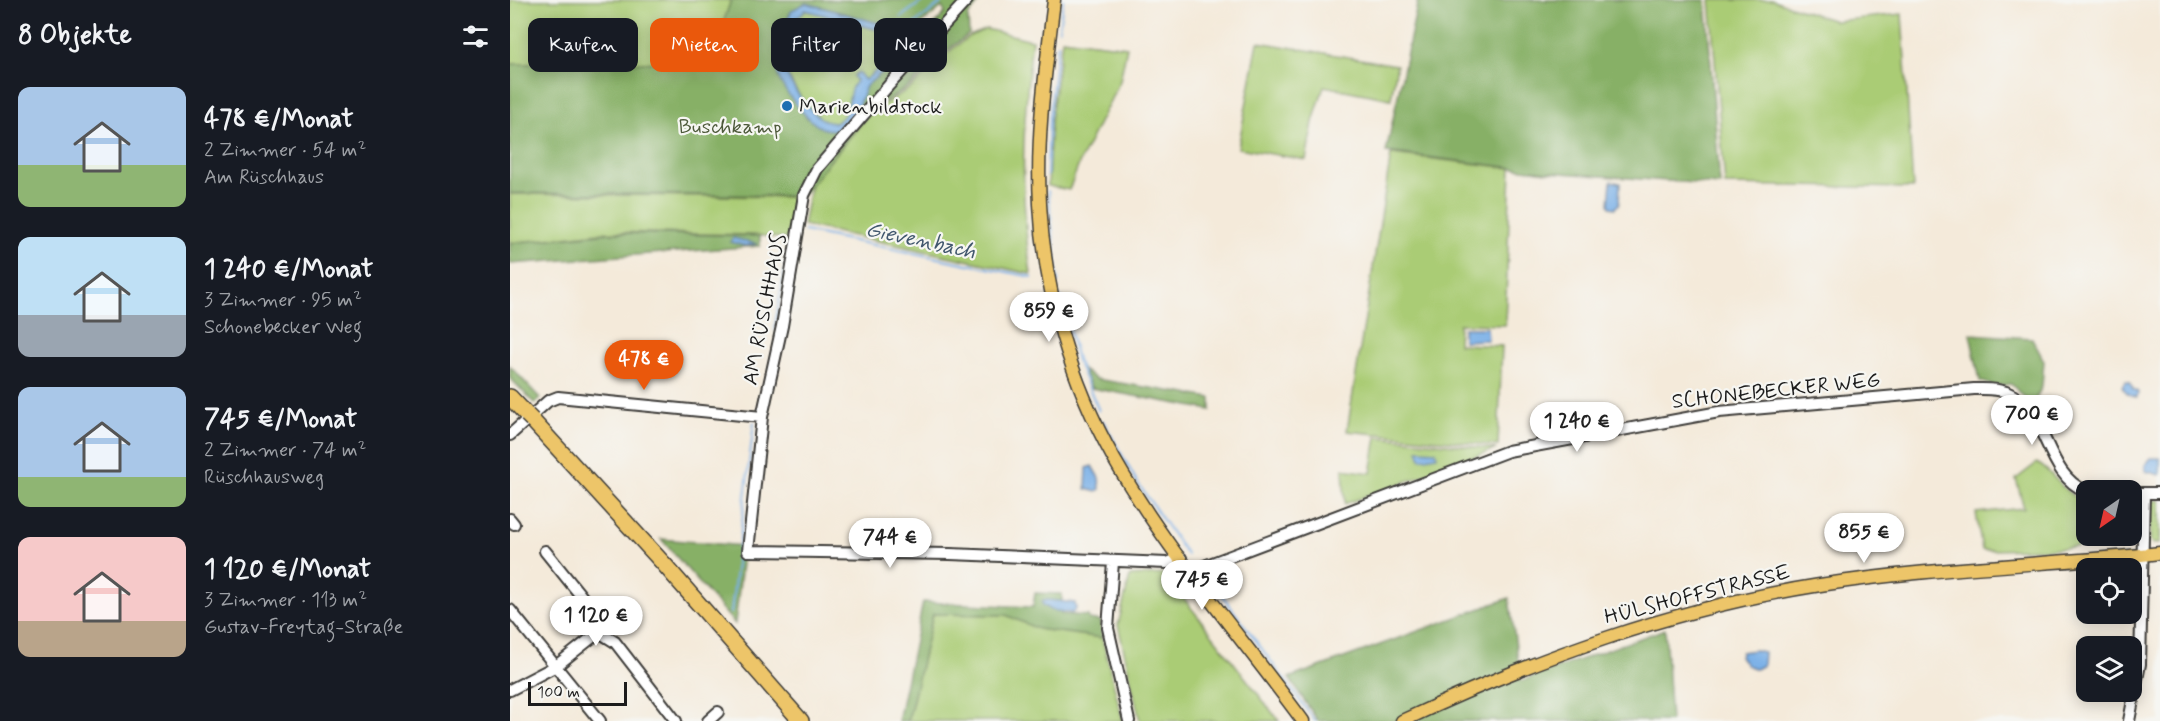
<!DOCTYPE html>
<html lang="de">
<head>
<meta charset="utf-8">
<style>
  :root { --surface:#171b24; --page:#20242c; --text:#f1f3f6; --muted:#9ea1a6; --accent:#ea580c }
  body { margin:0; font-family:Mynerve,sans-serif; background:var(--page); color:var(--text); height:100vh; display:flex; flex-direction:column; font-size:22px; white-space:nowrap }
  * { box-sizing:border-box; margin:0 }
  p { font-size:20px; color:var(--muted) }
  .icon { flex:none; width:33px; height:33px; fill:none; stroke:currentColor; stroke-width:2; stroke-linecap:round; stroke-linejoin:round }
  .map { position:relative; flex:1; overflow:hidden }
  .panel { display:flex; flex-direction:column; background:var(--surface); width:510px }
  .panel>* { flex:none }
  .guide { position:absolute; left:18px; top:18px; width:570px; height:54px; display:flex; gap:12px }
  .needle { width:39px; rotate:214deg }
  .controls { position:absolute; left:1566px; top:480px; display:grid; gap:12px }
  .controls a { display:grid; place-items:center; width:66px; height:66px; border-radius:12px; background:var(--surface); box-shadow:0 3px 15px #0003; font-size:30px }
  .scale { position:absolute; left:18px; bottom:15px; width:99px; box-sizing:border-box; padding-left:6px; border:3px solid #1c1c1c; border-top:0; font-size:16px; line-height:21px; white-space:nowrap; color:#1c1c1c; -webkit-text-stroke:4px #f6f6f2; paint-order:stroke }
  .price { position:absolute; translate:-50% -51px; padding:0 14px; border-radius:21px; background:#fff; color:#222; font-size:20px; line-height:39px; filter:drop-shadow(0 2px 3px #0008) }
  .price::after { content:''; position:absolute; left:50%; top:36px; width:18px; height:14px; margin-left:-9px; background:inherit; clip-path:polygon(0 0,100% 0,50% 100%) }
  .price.on { background:var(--accent); color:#fff }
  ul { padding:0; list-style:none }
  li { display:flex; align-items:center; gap:18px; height:150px; padding:0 18px }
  li span { display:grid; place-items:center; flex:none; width:168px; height:120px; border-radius:12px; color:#555 }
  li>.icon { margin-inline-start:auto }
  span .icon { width:72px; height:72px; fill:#fffc; stroke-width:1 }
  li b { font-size:26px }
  h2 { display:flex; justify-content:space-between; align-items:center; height:72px; padding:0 18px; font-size:26px }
  .tag { padding:0 21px; border-radius:12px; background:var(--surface); box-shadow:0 3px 15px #0003; font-size:21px; line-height:54px }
  .tag.on { background:var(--accent); color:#fff }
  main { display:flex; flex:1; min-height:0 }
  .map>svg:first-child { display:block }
  .green { fill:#aacc75; stroke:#637448; stroke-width:1.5 }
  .forest { fill:#87b066; stroke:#526641; stroke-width:1.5; fill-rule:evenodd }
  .water { fill:#78afe7; stroke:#4a6682; stroke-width:1.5; fill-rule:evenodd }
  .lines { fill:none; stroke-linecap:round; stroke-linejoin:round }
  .stream { stroke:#78afe7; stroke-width:2 }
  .minor-casing { stroke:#3c3b38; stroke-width:14 }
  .major-casing { stroke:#3c3b38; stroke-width:15 }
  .highway-casing { stroke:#3c3b38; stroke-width:18 }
  .minor { stroke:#fff; stroke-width:10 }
  .major { stroke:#edc569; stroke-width:12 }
  .highway { stroke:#edc569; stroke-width:15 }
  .highway-bridge-casing { stroke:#3c3b38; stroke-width:18; stroke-linecap:butt }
  .highway-bridge { stroke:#edc569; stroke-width:15 }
  .poi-dot { fill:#1f6fb2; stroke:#f6f6f2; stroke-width:2 }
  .labels { text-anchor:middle; stroke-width:4.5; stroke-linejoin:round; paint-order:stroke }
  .poi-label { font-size:21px; fill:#1c1c1c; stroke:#f6f6f2; text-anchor:start }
  .park-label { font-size:21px; fill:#4e5a3b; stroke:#f6f6f2 }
  .street-label { font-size:21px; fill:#1c1c1c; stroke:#f6f6f2 }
  .water-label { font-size:22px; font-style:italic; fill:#41576d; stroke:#f6f6f2 }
</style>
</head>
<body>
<main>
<section class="panel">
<h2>8 Objekte<svg class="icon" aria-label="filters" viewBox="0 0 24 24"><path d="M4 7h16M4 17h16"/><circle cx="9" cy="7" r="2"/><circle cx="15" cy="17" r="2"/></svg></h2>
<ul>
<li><span style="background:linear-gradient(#a9c7e8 65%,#8fb573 0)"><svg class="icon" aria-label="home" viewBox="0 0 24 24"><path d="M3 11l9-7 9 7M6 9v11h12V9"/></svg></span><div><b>478 €/Monat</b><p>2 Zimmer · 54 m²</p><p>Am Rüschhaus</p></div></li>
<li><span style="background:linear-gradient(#bfe0f5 65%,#9aa5b1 0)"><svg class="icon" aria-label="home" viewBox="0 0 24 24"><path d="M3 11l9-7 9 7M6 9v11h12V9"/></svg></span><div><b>1 240 €/Monat</b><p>3 Zimmer · 95 m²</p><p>Schonebecker Weg</p></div></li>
<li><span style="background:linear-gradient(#a9c7e8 75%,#8fb573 0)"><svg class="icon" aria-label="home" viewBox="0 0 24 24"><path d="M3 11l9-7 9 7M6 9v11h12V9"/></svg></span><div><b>745 €/Monat</b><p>2 Zimmer · 74 m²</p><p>Rüschhausweg</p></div></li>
<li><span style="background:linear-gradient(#f6c9c9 70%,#b9a48a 0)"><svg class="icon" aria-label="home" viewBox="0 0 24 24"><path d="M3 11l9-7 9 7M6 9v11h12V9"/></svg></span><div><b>1 120 €/Monat</b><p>3 Zimmer · 113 m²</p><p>Gustav-Freytag-Straße</p></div></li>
</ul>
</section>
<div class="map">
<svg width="1650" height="721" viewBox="0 0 1650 721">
  <rect width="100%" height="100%" fill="#f6f6f2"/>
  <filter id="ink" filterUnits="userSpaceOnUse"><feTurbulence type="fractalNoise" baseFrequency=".0167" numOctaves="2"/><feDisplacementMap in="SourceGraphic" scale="12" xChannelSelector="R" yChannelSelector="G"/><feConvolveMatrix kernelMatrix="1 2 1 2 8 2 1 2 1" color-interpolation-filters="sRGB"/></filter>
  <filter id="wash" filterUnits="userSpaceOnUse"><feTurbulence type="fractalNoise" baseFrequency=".008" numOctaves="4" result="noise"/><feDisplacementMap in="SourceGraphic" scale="24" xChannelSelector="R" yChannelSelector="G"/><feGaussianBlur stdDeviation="1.35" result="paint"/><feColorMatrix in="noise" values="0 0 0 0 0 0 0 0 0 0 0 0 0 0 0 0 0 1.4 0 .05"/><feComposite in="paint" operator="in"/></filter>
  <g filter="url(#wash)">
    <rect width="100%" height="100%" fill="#f4eada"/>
    <path class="green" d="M0 0H221L200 62 0 64Z
      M1200 0H1263L1325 21 1392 14 1403 188 1215 185Z
      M295 10 368 30 378 43 379 60 355 80 346 81 336 115 325 123C304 123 282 86 275 69 280 47 290 50 308 49 314 49 321 44 326 41 309 41 280 47 285 20Z
      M476 29 522 40C513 123 509 191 521 274L293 225 301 184 361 112 402 87 433 56 460 36Z
      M552 39 617 47 610 81 571 159 559 190 538 186 541 118Z
      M748 42 887 65 881 99 814 86 803 122 796 160 728 148Z
      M881 154 1001 168 995 325 949 324 948 344 992 346 988 446 837 431Z
      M0 194 283 197 277 239 245 235 98 232 0 243Z
      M867 437 986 449 835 504 833 469 861 473Z
      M1527 463C1546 473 1553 497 1576 500V536H1622V499H1626V527L1620 542 1539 549 1472 550 1466 513 1514 508 1506 479Z
      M1650 500V543L1643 544 1640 542 1639 501Z
      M655 574 769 721H630L608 625 620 576Z
      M423 614 496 615 528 629 592 638 613 721H398Z"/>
    <path class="forest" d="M221 0H471L458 16 459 34 431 55 401 85 359 111 292 196 0 193V64L200 62ZM296 3 375 25 383 37 382 64 356 86 344 116 326 130 297 118 267 68 272 51 283 42 278 18 282 10ZM432 7 435 13 397 54 394 38Z
      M908 0H1196L1210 185 1038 172 876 152Z
      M100 233 250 236V246L0 264V243Z
      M1460 334 1522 338 1534 361 1532 387 1522 405 1501 384 1485 386 1470 381Z
      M0 366 30 398 25 404 0 378Z
      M573 370 586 379 701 398V410L581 388Z
      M151 539 234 546 225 624Z
      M525 593 552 594 551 614 578 616 579 619 591 621 592 638 528 629 496 615 423 614 398 721H388L413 602 523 607Z
      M999 598 1011 681 1155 629 1161 721H808L779 678Z"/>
    <path class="water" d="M296 3 375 25C383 38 386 49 382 64L356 86 344 116 326 130C322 130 316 130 312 128 298 122 267 85 267 69 266 57 275 49 283 42L278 18 282 10ZM295 10 368 30 378 43 379 60 355 80 348 72 343 76 346 81C334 94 345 113 325 123 304 123 281 86 275 69 278 53 291 42 306 52L311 49 325 54 333 49 326 41C309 41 280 47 285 20Z
      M1101 181 1110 183 1109 204 1105 208 1100 207 1099 204Z
      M223 238 247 244 235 246 221 242Z
      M953 328H977L978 340 953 341Z
      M1615 381 1620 382 1623 389 1628 392 1627 397C1621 398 1614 391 1612 386Z
      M908 450 926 451 927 456 911 459Z
      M1641 458H1650V475L1635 471V465Z
      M582 466 589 478 590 489 586 492 576 489 577 468Z
      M538 600 565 603 566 609 562 613 541 610 533 605 532 601Z
      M1245 650 1254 652 1253 665 1246 669 1236 665 1230 656 1231 652Z"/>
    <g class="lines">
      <path class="stream" d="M391 17 414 0
        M398 29 435 0
        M549 29 553 0
        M537 176 539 119 548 44
        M538 191 548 282
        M294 231 522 277
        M279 243 281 228 283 229
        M551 297 567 360 589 411
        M264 330 278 250
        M593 421 627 482 677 555
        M698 576 805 721
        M221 613 244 422"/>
    </g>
  </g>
  <g filter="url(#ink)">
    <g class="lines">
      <defs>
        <path id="minor" d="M457 0 379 85 307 169 294 195 272 326 252 417 238 551 440 554 657 563 671 558
          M0 435 38 401 48 397 252 417
          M1622 493H1650
          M0 519 4 524
          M35 551 76 602 89 632 105 642 166 721
          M603 562 598 628 619 721
          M681 571 998 451 1209 412 1464 389C1475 389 1486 388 1496 392 1538 408 1534 475 1576 491
          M0 610 90 721
          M0 690 46 666 89 632
          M198 721 208 712
          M1619 721 1630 664 1634 493"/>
        <path id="major" d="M544 0C536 68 526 135 530 204 534 292 561 382 604 459 657 552 730 635 793 721
          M892 721C1026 658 1164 608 1310 585 1422 567 1537 565 1650 553"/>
        <path id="highway" d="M0 397 17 415
          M22 420 153 563 291 721"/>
      </defs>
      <use href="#minor" class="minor-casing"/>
      <use href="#major" class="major-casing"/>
      <use href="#highway" class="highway-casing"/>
      <use href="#minor" class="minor"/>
      <use href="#major" class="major"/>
      <use href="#highway" class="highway"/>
      <defs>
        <path id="highway-bridge" d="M17 415 22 420"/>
      </defs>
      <use href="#highway-bridge" class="highway-bridge-casing"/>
      <use href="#highway-bridge" class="highway-bridge"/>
    </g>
  </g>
  <circle class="poi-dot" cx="277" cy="106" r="6"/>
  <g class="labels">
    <g class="poi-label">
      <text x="289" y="113">Marienbildstock</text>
    </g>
    <g class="park-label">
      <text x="220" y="133">Buschkamp</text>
    </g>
    <g class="street-label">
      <text transform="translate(254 309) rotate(-79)" y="7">AM RÜSCHHAUS</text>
      <text transform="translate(1266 390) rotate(-6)" y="7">SCHONEBECKER WEG</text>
      <text transform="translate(1187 594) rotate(-14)" y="7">HÜLSHOFFSTRASSE</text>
    </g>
    <g class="water-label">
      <text transform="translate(411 239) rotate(12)" y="8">Gievenbach</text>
    </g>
  </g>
</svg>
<div class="controls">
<a><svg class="needle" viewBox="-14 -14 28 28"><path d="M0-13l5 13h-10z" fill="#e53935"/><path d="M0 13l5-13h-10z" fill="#9ea1a6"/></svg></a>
<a><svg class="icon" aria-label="locate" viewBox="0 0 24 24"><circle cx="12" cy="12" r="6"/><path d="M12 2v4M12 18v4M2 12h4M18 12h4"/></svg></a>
<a><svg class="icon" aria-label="layers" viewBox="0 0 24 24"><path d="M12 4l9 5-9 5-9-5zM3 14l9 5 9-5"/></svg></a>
</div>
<div class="scale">100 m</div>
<b class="price" style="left:539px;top:343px">859 €</b>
<b class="price on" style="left:134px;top:391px">478 €</b>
<b class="price" style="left:1522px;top:446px">700 €</b>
<b class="price" style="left:1067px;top:453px">1 240 €</b>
<b class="price" style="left:1354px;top:564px">855 €</b>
<b class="price" style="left:380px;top:569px">744 €</b>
<b class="price" style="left:692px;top:611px">745 €</b>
<b class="price" style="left:86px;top:647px">1 120 €</b>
<div class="guide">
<a class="tag">Kaufen</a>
<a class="tag on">Mieten</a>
<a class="tag">Filter</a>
<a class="tag">Neu</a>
</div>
</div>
</main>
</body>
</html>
